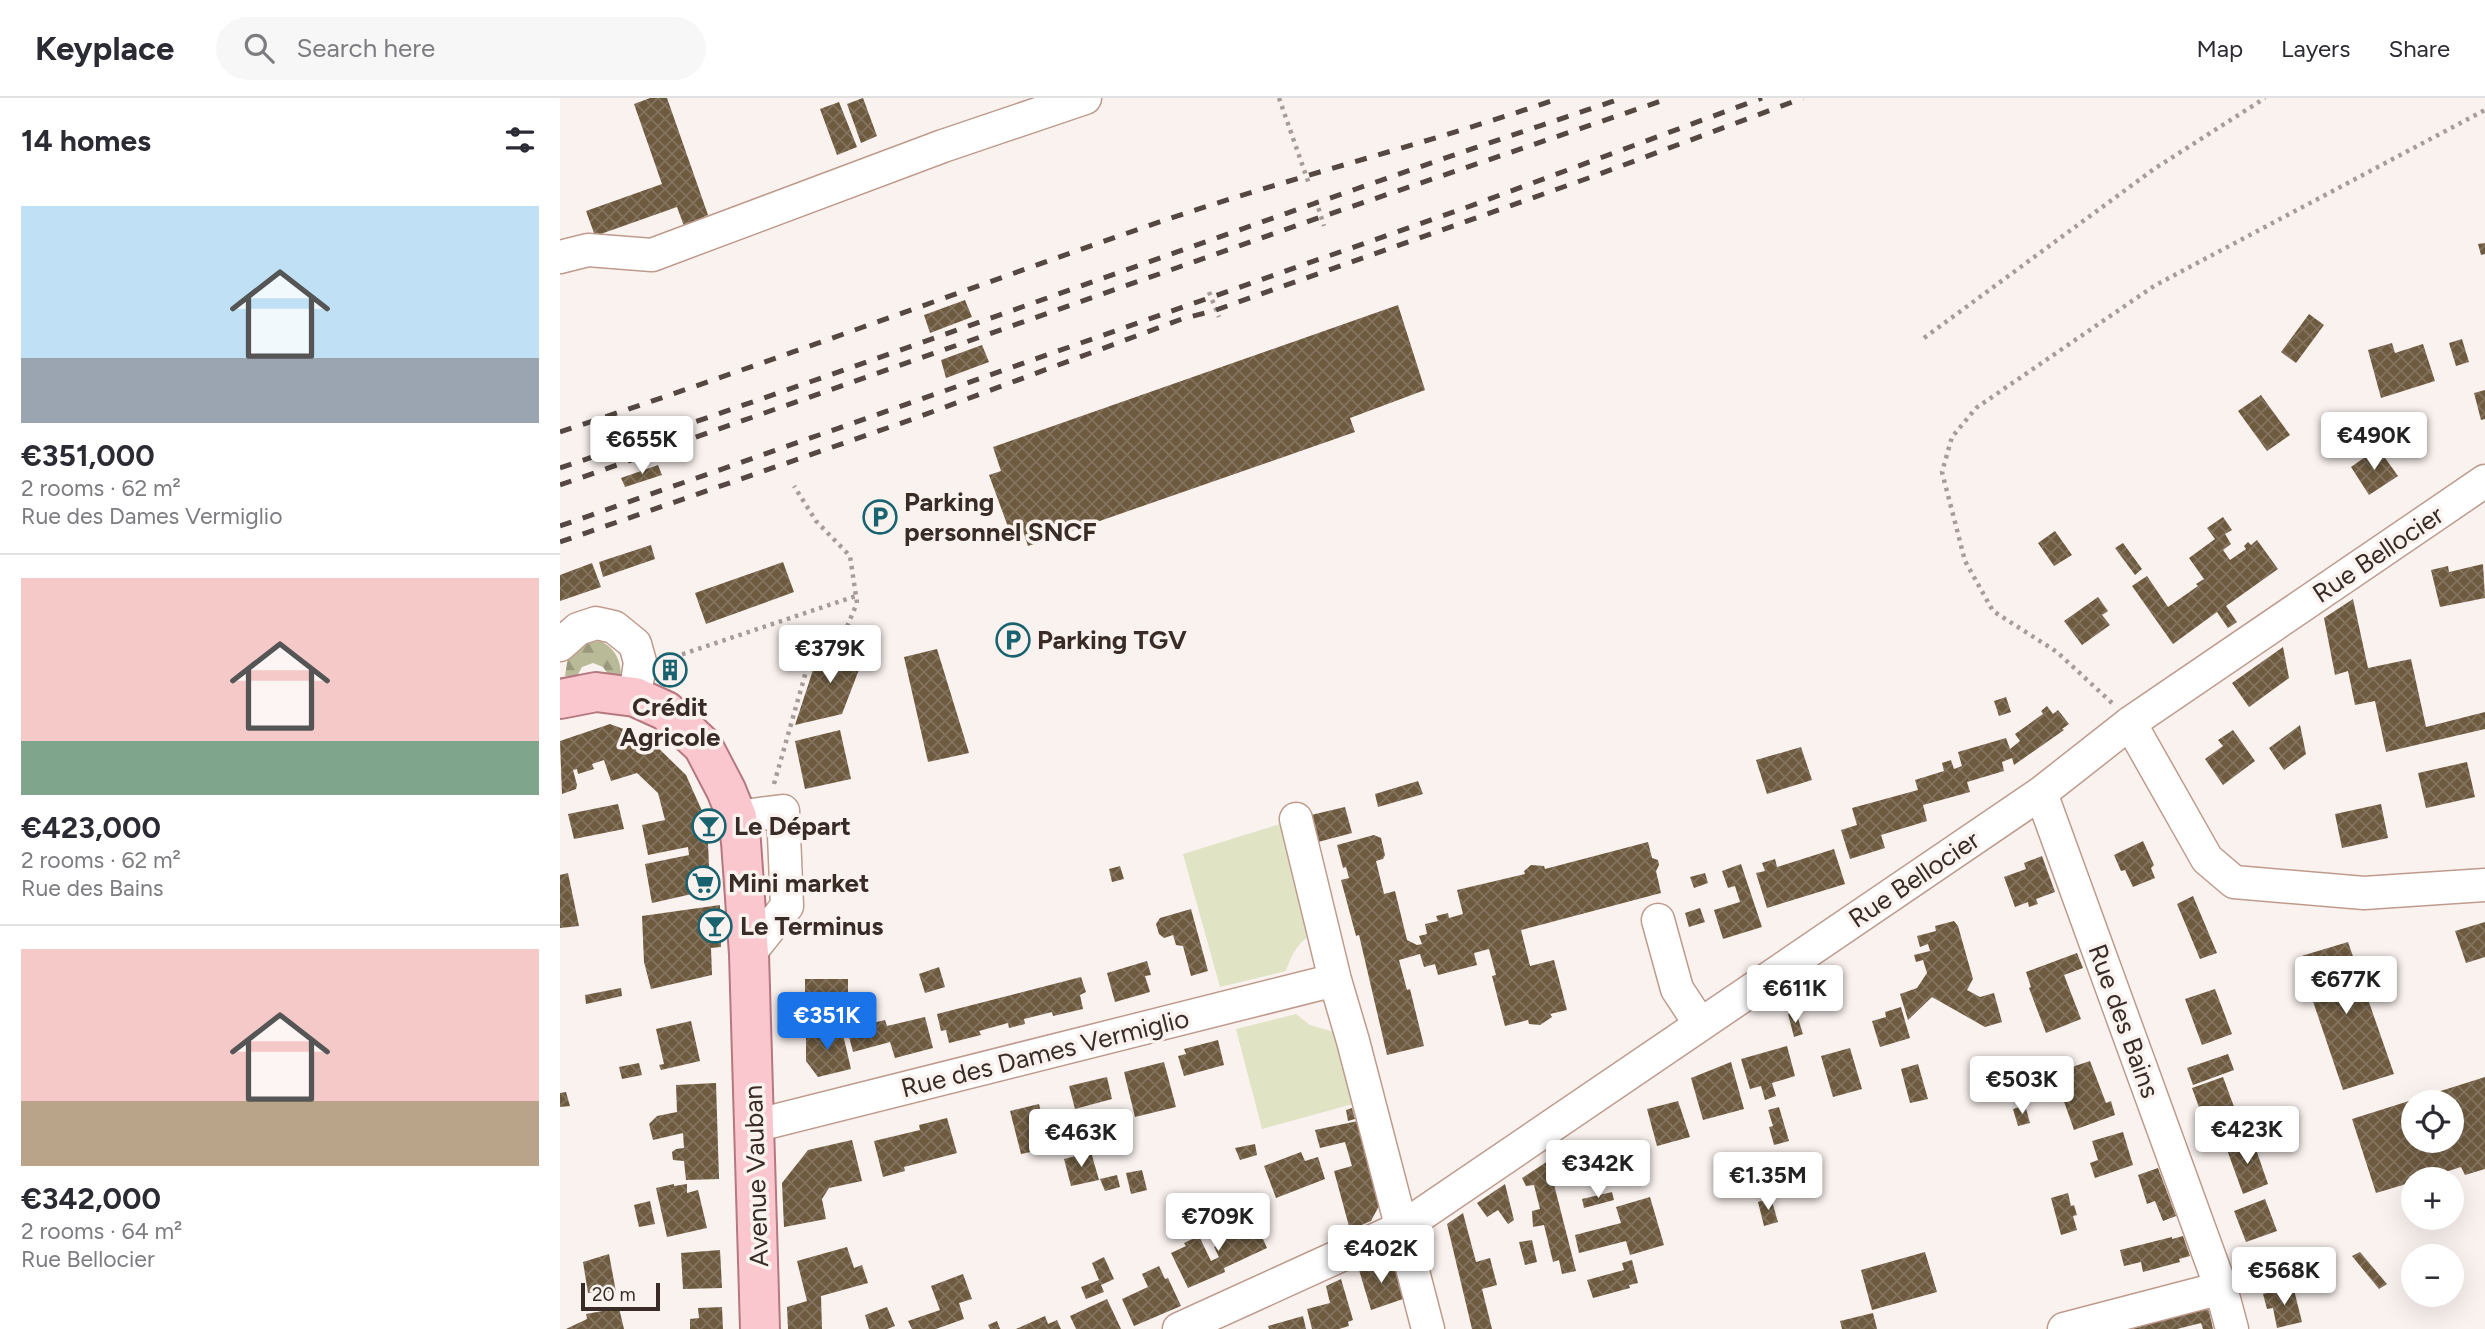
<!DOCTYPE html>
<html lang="en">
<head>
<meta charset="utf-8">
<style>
  :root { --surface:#fff; --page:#f7f7f7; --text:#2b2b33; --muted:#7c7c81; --line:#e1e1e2; --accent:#1a73e8 }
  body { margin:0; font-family:Figtree,sans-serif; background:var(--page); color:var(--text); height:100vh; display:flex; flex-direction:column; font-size:26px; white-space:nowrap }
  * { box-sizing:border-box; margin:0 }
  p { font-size:23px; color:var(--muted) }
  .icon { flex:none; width:38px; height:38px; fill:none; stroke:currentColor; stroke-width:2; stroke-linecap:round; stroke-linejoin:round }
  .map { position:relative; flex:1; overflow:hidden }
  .drawer { display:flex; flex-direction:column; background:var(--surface); width:560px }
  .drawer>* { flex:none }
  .tools { position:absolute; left:1841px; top:992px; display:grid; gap:14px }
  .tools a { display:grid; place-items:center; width:63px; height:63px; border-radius:50%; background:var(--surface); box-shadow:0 7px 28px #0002; font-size:35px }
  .scale { position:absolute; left:21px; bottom:18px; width:79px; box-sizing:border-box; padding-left:7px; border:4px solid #392b25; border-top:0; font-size:19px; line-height:24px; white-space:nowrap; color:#392b25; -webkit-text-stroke:5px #faf2ef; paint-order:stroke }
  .price { position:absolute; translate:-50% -60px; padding:0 16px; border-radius:7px; background:#fff; color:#222; font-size:23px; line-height:46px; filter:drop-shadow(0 2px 4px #0008) }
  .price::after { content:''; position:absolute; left:50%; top:42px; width:21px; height:16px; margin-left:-10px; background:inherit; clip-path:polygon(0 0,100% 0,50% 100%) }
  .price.active { background:var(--accent); color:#fff }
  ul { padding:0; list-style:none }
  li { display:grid; align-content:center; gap:14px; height:371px; padding:0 21px }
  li+li { border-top:2px solid var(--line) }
  li span { display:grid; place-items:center; height:217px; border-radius:0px; color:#555 }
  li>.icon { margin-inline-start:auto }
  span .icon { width:126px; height:126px; fill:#fffc; stroke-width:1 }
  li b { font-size:30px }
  h2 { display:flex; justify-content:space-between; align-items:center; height:84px; padding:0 21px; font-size:30px }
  header { display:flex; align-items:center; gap:42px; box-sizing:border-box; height:98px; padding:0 35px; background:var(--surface); border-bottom:2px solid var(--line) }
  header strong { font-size:33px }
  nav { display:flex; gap:38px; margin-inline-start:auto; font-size:24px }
  .search { width:490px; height:63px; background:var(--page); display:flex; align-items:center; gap:18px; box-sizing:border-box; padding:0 24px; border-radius:38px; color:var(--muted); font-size:26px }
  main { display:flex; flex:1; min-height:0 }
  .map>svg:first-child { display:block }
  .green { fill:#e1e3c5 }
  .forest { fill:url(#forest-firs) }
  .building { fill:url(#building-cross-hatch); fill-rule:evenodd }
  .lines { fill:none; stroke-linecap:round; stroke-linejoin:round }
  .minor-casing { stroke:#be9b8c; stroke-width:35 }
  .major-casing { stroke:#b5787f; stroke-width:42 }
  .path { stroke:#a79c98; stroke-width:4.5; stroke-dasharray:3.5 5; stroke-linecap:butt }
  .minor { stroke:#fff; stroke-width:32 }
  .major { stroke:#fbc7cf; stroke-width:38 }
  .rail { stroke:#554842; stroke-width:5; stroke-dasharray:12 12; stroke-linecap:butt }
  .labels { text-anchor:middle; stroke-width:7; stroke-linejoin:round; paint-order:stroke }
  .poi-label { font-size:26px; font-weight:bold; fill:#392b25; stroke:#faf2ef; text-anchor:start }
  .street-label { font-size:26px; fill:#392b25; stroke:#faf2ef }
</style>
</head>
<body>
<header>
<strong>Keyplace</strong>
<div class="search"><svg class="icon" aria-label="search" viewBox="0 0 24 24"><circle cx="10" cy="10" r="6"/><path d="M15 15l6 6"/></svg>Search here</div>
<nav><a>Map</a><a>Layers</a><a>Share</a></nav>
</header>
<main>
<section class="drawer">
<h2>14 homes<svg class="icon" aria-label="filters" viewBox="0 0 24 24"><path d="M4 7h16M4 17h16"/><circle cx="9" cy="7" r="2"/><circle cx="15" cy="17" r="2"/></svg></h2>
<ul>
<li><span style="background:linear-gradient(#bfe0f5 70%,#9aa5b1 0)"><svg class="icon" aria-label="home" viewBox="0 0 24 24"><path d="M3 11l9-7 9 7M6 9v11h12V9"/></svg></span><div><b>€351,000</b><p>2 rooms · 62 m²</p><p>Rue des Dames Vermiglio</p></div></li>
<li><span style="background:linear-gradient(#f6c9c9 75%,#7fa58c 0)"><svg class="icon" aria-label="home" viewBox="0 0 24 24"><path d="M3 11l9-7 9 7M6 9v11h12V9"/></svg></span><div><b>€423,000</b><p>2 rooms · 62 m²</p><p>Rue des Bains</p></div></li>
<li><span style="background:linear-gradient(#f6c9c9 70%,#b9a48a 0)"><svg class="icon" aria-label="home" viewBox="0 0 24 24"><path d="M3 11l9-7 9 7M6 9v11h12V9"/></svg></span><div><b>€342,000</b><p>2 rooms · 64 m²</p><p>Rue Bellocier</p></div></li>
</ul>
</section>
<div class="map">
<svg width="1925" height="1231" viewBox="0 0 1925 1231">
  <defs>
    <pattern id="forest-firs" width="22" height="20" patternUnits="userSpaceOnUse" patternTransform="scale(1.75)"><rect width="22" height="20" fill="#b9bb98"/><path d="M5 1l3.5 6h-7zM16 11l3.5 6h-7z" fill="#97987c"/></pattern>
    <pattern id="building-cross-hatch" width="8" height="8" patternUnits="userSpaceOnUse" patternTransform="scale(1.75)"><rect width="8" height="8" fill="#6d5a3f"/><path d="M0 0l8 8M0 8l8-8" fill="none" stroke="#83735f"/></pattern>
  </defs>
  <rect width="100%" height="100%" fill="#faf2ef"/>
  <path class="green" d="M720 726 749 838C737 846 730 860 726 873L660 889 623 756Z
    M736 916 750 927 777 935 793 1006 702 1031 676 931Z"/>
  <path class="forest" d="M41 543C56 551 61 563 61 579H50L43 569 33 565 22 569 17 578H5L8 559 27 544Z"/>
  <path class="building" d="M90 0H107L148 117 124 128 117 109 35 138 26 113 102 86 74 6Z
    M303 0 317 38 301 45 287 6Z
    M279 4 297 49 277 57 260 11Z
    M1925 145V156L1921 157 1918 146Z
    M405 202 412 219 370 235 364 217Z
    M838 207 865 292 790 320 795 334 468 448 463 433 451 437 429 377 441 373 433 349Z
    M1749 216 1764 227 1736 265 1721 254Z
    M1902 241 1909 264 1896 268 1889 245Z
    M1832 245 1835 255 1863 246 1875 283 1821 300 1808 252Z
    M422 247 429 264 386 280 381 262Z
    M1925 292V321L1921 322 1914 295Z
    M1701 297 1730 337 1707 353 1678 313Z
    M81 320 85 330 48 343 45 333Z
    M1818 350 1838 378 1809 397 1791 369Z
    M98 367 102 377 65 389 61 380Z
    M1663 419 1672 432 1665 436 1671 446 1663 452 1670 462 1686 451 1684 448 1688 444 1691 447 1697 442 1718 471 1666 508 1677 524 1668 530 1657 514 1613 546 1572 488 1587 478 1608 509 1638 488 1636 486 1644 481 1629 460 1655 441 1647 430Z
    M1495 433 1512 457 1494 468 1478 445Z
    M1563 445 1582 471 1575 477 1555 450Z
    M91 447 95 461 43 479 39 464Z
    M223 464 234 494 146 526 135 495Z
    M32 465 41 489 0 503V477Z
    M1923 466 1925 500 1880 509 1871 472 1888 468 1889 474Z
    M1538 499 1548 513 1542 517 1550 527 1522 547 1504 523Z
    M1793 501 1808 570 1851 561 1866 629 1925 614V631L1826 654 1815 603 1795 607 1788 573 1775 577 1764 520Z
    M289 540 300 569 282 616 235 627 253 572 280 544Z
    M1723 549 1729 580 1689 609 1672 585Z
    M377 551 409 655 368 664 344 559Z
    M103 572a7 7 0 1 1 14 0a7 7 0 1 1-14 0Z
    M1446 599 1451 614 1439 618 1434 603Z
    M1487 608 1493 616 1498 612 1509 626 1502 631 1504 632 1454 667 1452 660 1442 664 1444 673 1407 684 1410 694 1363 707 1367 723 1321 737 1325 750 1290 761 1281 732 1297 727 1292 710 1358 692 1355 682 1384 673 1382 665 1391 662 1394 671 1402 668 1398 654 1446 640 1450 651 1460 643 1455 636 1483 616 1481 613Z
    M50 626 88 640 126 677 142 713 152 712 159 742 148 745 150 792 92 805 85 766 129 757 128 749 88 757 82 727 105 722 98 695 77 675 51 683 44 662 32 666 34 671 18 676 17 671 13 672 17 687 16 691 2 696 0 643Z
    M1740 627 1746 656 1724 672 1709 650Z
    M280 632 291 681 245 691 235 643Z
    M1673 632 1695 663 1663 687 1645 661 1663 648 1658 642Z
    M1241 649 1252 682 1207 696 1196 662Z
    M1907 664 1915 699 1866 710 1858 675Z
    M858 683 863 696 818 709 815 696Z
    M58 706 64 731 14 741 8 716Z
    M1821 706 1828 740 1782 750 1775 716Z
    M785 709 792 735 758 744 751 717Z
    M814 737 821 740 825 757 823 761 816 763 824 796 835 793 847 842 857 847 862 846 859 838 867 836 865 826 878 823 876 818 888 815 889 820 903 816 897 792 965 776 964 773 971 767 984 768 985 771 1088 744 1092 760 1098 762 1099 767 1096 773 1101 795 961 832 970 868 994 862 1007 912 990 916 992 919 980 927 969 926 968 922 945 928 932 878 936 877 929 851 914 855 917 867 878 877 875 866 864 869 860 856 839 862 847 892 850 891 864 948 827 957 799 837 796 838 781 782 789 780 786 769 783 770 777 747Z
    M1583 743 1594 767 1591 770 1595 780 1573 789 1565 772 1561 773 1554 757Z
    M1274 751 1285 786 1207 810 1196 775 1205 773 1202 765 1215 761 1217 769Z
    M1482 758 1495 794 1476 801 1478 806 1469 809 1468 804 1455 809 1444 779 1466 771 1464 765Z
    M1181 766 1202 829 1163 841 1154 812 1180 804 1175 788 1168 790 1162 773Z
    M560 768 564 781 552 784 549 771Z
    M8 775 19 828 0 830V777Z
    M1145 775 1148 785 1134 790 1130 779Z
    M1633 798 1657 855 1640 861 1617 806Z
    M160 807 161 849 151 850 152 877 91 891 84 864 82 818Z
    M1140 810 1145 824 1129 829 1125 815Z
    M631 811 648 873 631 878 623 848 616 847 613 837 604 840 599 836 596 826 600 820Z
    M1394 823 1398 828 1413 881 1407 892 1420 899 1434 895 1442 924 1425 929 1372 899 1348 922 1340 896 1357 890 1367 875 1363 862 1356 864 1354 857 1370 853 1368 846 1360 849 1357 838 1376 833 1375 828Z
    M1925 824V859L1906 865 1895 833Z
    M1788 844 1834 976 1783 992 1738 859Z
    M1517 855 1523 870 1504 877 1521 921 1486 935 1469 890 1471 889 1466 874Z
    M587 863 591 877 585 878 590 894 555 904 547 875Z
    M379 869 385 889 365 895 359 876Z
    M1259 869 1268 896 1243 913 1237 904 1241 901 1231 888Z
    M521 879 526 894 520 897 523 911 493 918 492 914 464 921 465 926 449 930 448 925 419 933 421 937 389 945 386 932 381 933 377 916Z
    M245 881H288V924H245Z
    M61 890 62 898 26 906 25 897Z
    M1655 891 1672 936 1642 947 1625 901Z
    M1341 909 1350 940 1320 949 1312 923 1326 919 1325 914Z
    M1236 914 1243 936 1234 939 1228 916Z
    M365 919 373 950 335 960 330 944 293 954 287 931 325 922 327 928Z
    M131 923 140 963 101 972 99 967 104 966 96 931Z
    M282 932 291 971 258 979 246 963V933Z
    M658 942 664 967 624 978 618 958 626 956 624 951Z
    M1227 948 1235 978 1212 985 1216 998 1205 1002 1201 988 1190 991 1181 961Z
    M1290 950 1302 991 1273 999 1261 958Z
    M1668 956 1674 972 1633 987 1627 970Z
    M1530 963 1546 1005 1551 1003 1555 1017 1514 1032 1494 975Z
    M604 964 616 1009 575 1019 564 974Z
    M1171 964 1184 1011 1143 1022 1131 980Z
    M79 965 82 977 62 981 59 969Z
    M1358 966 1368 1001 1350 1005 1341 971Z
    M547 979 552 1001 515 1011 509 988Z
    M1663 979 1683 1033 1652 1045 1632 990Z
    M1925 979V1071L1905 1077 1901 1069 1860 1082H1853V1084L1816 1095 1792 1021ZM1853 1004H1892V1043H1853Z
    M156 985 159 1081 126 1082 124 1063 113 1062 112 1054 116 1051 124 1050 123 1035 93 1042 89 1026 97 1018 117 1014 116 987Z
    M6 994 10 1008 0 1009V995Z
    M1118 1003 1130 1039 1097 1048 1087 1011Z
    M479 1006 490 1050 461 1056 450 1013Z
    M1465 1007 1470 1025 1458 1028 1453 1011Z
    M1219 1009 1229 1043 1214 1047 1209 1029 1213 1028 1208 1012Z
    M792 1010 795 1021 788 1023 786 1012Z
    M387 1020 397 1055 344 1069 345 1073 323 1079 314 1043 360 1032 359 1027Z
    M798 1023 819 1108 811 1123 790 1132 774 1073 792 1068 785 1044 760 1050 755 1032Z
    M1563 1034 1573 1067 1535 1080 1530 1065 1538 1062 1532 1043Z
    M1692 1040 1708 1086 1683 1096 1666 1049Z
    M292 1042 302 1083 269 1090 262 1101 266 1121 224 1129 222 1085 248 1052Z
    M695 1046 697 1057 680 1062 675 1050Z
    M1040 1051 1047 1075 1009 1085 1002 1061Z
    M531 1054 539 1082 511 1088 504 1061Z
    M741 1054 745 1063 758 1059 765 1081 716 1100 704 1068Z
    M988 1063 1016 1173 1002 1176 999 1162 993 1164 984 1127 973 1129 972 1113 980 1111 974 1087 966 1088 962 1080Z
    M1598 1070 1616 1118 1603 1123 1595 1103 1587 1106 1578 1077Z
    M582 1072 587 1092 571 1096 566 1075Z
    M557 1077 560 1089 545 1093 540 1081Z
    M114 1086V1088L127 1086V1095L138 1092 147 1130 107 1139 96 1090Z
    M945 1086 954 1122 948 1126 938 1112 927 1119 917 1105Z
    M1052 1094 1054 1102 1024 1110 1022 1101Z
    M1508 1095 1511 1108 1514 1107 1517 1117 1513 1118 1517 1132 1501 1137 1491 1100Z
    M1090 1099 1104 1147 1070 1157 1066 1143 1019 1155 1015 1137 1061 1125 1056 1109Z
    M1211 1100 1218 1124 1204 1128 1198 1104Z
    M1705 1101 1717 1133 1686 1144 1674 1113Z
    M90 1103 95 1126 79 1129 74 1107Z
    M903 1115 916 1164 930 1160 937 1187 922 1191 932 1231H912L887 1126Z
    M693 1119 707 1150 664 1170 665 1174 628 1190 611 1155 626 1148 624 1145 639 1138 651 1163 659 1159 654 1149 665 1143 661 1134Z
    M1623 1138 1630 1158 1619 1161 1620 1164 1583 1174 1581 1164 1564 1168 1560 1152 1612 1139V1141Z
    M972 1142 977 1164 965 1167 959 1144Z
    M287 1149 294 1170 302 1167 308 1185 261 1198 262 1231H228L227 1209 247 1203 237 1163Z
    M160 1152 162 1190 123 1191 121 1155Z
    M1365 1154 1377 1194 1312 1212 1301 1172Z
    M1800 1154 1827 1186 1819 1191 1792 1158Z
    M49 1156 56 1194 28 1195 23 1164Z
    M544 1159 554 1181 541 1187 544 1194 526 1201 521 1189 539 1182 532 1165Z
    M1072 1162 1078 1185 1069 1187 1070 1190 1033 1200 1027 1182 1064 1172 1062 1165Z
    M817 1164 836 1174 843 1201 811 1212 799 1172Z
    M599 1168 605 1181 608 1180 621 1208 574 1228 562 1201 588 1189 582 1176Z
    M403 1176 412 1201 399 1205 404 1221 376 1231H352L348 1223 380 1212 371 1188Z
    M781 1181 793 1222 788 1224 789 1228 779 1231H752L747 1211 770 1205 766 1188Z
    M1733 1188 1742 1224 1717 1230 1713 1210 1707 1211 1703 1196Z
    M547 1201 561 1231H516L510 1218Z
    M1635 1205 1649 1213 1653 1231H1643L1641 1225 1617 1231H1574L1571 1222Z
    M162 1209 163 1231H130V1221L139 1220 138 1210Z
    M327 1209 335 1228 327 1231H309L305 1217Z
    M59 1210 64 1231H6L27 1221 26 1216Z
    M1313 1215 1317 1231H1282L1280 1223Z
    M485 1218 488 1226 497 1222 501 1231H456Z
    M743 1218 746 1231H709L708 1228Z
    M437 1223 440 1231H430L428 1227Z"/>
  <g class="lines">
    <defs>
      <path id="minor" d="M0 159 28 152 92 157 383 48 525 0
        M0 547 18 531 36 525 54 529 75 546 80 564 75 599
        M1570 625 1647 761 1674 784 1804 795 1925 787
        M1481 695 1661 1190 1672 1231
        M177 719 223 713 227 808 189 856
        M736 721 775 882 793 943 868 1231
        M1098 822 1117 891 1140 926
        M194 1028 775 882
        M619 1231 843 1129 1481 695 1570 625 1925 383
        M1504 1231 1661 1190"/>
      <path id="major" d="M0 601 36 594 75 599 106 613 143 648 166 692 177 719 181 744 189 856 200 1231"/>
    </defs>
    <use href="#minor" class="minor-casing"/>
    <use href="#major" class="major-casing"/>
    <path class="path" d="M719 0 749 86
      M756 102 764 128
      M649 194 659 219
      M1364 240 1594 71 1705 0
      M114 559 296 498
      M1552 605 1497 554 1433 513 1405 463 1382 374 1392 339 1416 310 1594 188 1925 12
      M214 686 247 570 286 531 297 505 290 458 256 423 234 388"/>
    <use href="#minor" class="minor"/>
    <use href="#major" class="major"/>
    <path class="rail" d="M0 334C203 267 403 192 605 122 736 78 870 45 1000 0
      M0 370C356 250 707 118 1063 0
      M0 387 761 119 1110 0
      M0 428 905 110 1202 0
      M0 444 353 321 622 221 656 212 1037 77 1243 0"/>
  </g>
  <defs>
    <symbol id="parking-ring" viewBox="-11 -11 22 22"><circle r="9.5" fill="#faf2ef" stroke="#18636f" stroke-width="1.5"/><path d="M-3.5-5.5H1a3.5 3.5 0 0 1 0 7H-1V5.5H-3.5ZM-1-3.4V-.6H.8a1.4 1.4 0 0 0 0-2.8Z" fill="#18636f"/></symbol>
    <symbol id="building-ring" viewBox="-11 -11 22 22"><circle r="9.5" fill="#faf2ef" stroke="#18636f" stroke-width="1.5"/><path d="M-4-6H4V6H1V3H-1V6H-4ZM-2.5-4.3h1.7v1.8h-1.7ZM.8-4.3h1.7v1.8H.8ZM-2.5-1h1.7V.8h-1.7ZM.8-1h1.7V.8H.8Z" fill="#18636f"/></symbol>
    <symbol id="bar-ring" viewBox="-11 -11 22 22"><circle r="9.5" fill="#faf2ef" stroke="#18636f" stroke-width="1.5"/><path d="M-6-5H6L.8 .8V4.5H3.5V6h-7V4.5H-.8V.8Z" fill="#18636f"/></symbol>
    <symbol id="supermarket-ring" viewBox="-11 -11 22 22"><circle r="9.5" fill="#faf2ef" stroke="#18636f" stroke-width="1.5"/><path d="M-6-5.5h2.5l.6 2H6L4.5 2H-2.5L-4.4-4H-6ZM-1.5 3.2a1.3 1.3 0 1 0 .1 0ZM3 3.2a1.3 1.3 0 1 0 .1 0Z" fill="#18636f"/></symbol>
  </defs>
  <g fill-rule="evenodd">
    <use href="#parking-ring" x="301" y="400" width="38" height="38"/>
    <use href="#parking-ring" x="434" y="523" width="38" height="38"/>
    <use href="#building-ring" x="91" y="553" width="38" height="38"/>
    <use href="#bar-ring" x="130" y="709" width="38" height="38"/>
    <use href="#supermarket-ring" x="124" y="766" width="38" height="38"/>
    <use href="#bar-ring" x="136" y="809" width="38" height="38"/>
  </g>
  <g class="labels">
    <g class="poi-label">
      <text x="344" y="413">Parking<tspan x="344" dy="30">personnel SNCF</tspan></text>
      <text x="477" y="551">Parking TGV</text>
      <text x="110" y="618" text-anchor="middle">Crédit<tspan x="110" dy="30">Agricole</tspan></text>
      <text x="174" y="737">Le Départ</text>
      <text x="168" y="794">Mini market</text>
      <text x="180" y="837">Le Terminus</text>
    </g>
    <g class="street-label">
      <text transform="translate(1818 456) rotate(-34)" y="9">Rue Bellocier</text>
      <text transform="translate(1354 781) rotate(-34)" y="9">Rue Bellocier</text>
      <text transform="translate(1564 923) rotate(70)" y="9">Rue des Bains</text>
      <text transform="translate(485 955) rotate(-14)" y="9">Rue des Dames Vermiglio</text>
      <text transform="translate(196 1078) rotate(-92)" y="9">Avenue Vauban</text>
    </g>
  </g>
</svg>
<div class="tools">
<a><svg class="icon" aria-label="locate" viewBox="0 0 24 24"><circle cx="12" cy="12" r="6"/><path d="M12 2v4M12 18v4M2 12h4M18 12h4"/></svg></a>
<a>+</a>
<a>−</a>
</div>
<div class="scale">20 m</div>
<b class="price" style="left:1814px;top:374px">€490K</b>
<b class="price" style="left:82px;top:378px">€655K</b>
<b class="price" style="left:270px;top:587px">€379K</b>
<b class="price" style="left:1786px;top:918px">€677K</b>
<b class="price" style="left:1235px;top:927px">€611K</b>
<b class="price active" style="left:267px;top:954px">€351K</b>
<b class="price" style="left:1462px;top:1018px">€503K</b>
<b class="price" style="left:1687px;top:1068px">€423K</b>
<b class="price" style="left:521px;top:1071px">€463K</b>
<b class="price" style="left:1038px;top:1102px">€342K</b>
<b class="price" style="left:1208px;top:1114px">€1.35M</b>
<b class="price" style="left:658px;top:1155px">€709K</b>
<b class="price" style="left:821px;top:1187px">€402K</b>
<b class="price" style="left:1724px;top:1209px">€568K</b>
</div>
</main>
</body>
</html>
